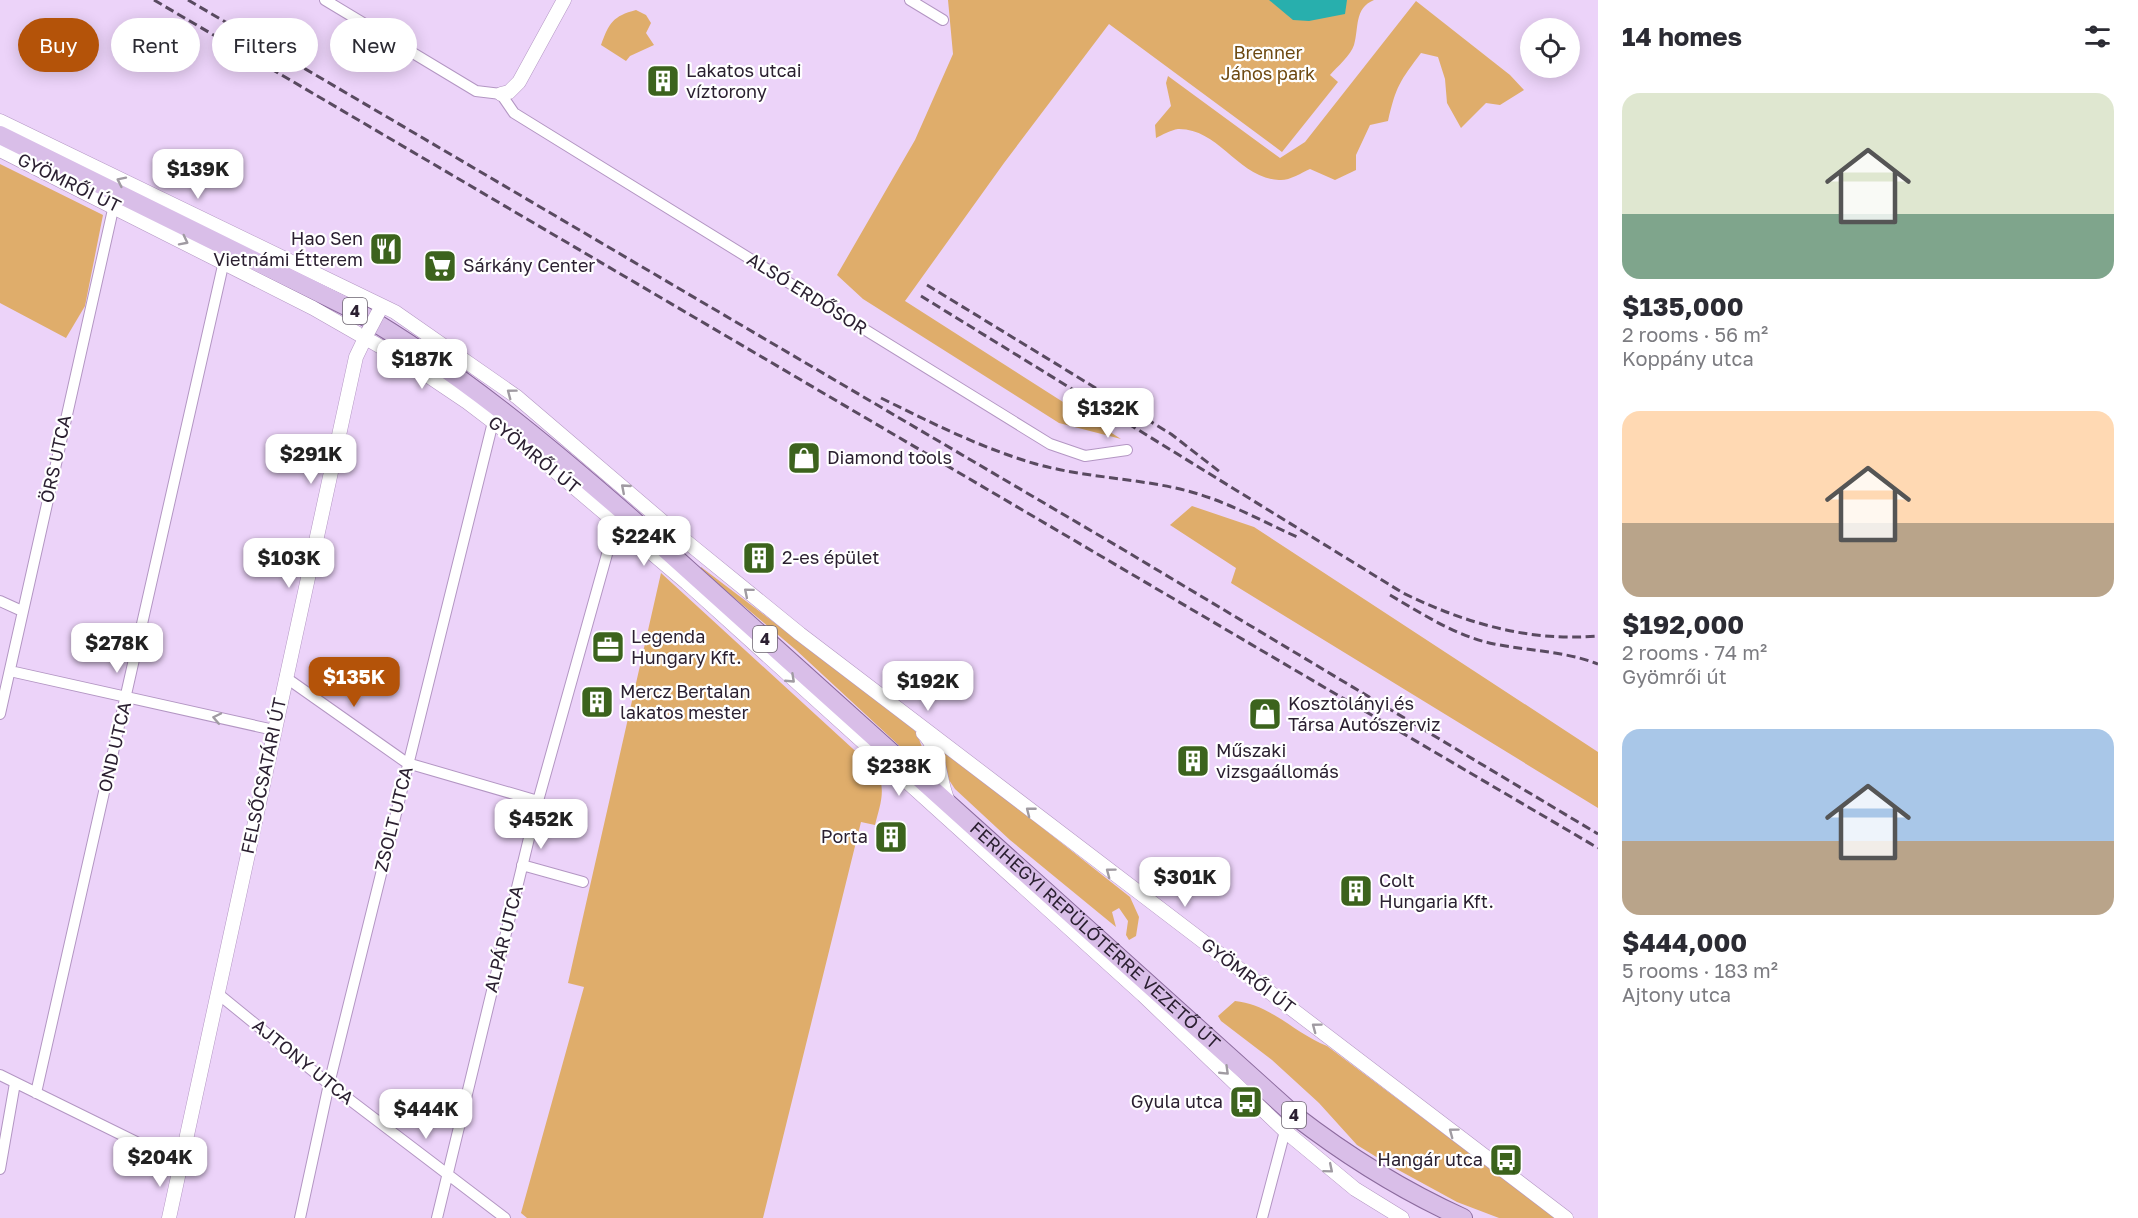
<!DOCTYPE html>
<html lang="en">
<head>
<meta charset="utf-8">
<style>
  :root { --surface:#fff; --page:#f2f2f3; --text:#2b2b33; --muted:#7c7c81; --accent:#b45309 }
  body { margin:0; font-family:"Golos Text",sans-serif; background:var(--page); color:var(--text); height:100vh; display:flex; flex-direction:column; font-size:22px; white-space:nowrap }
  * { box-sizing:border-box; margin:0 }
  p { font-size:20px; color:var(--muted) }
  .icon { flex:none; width:33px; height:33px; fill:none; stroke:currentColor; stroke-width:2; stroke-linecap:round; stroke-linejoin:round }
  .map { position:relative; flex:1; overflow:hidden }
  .details { display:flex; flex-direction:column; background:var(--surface); width:540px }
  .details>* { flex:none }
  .top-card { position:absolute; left:18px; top:18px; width:570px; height:54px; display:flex; gap:12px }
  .buttons { position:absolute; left:1520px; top:18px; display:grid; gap:12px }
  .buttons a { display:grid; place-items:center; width:60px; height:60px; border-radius:50%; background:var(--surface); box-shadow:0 3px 15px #0003; font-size:30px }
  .price { position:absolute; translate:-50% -51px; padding:0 14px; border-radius:12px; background:#fff; color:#222; font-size:20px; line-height:39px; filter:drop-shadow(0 2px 3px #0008) }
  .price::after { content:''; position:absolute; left:50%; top:36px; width:18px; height:14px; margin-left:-9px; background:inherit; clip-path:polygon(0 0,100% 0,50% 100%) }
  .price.current { background:var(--accent); color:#fff }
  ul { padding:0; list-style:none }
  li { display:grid; align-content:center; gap:12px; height:318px; padding:0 24px }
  li span { display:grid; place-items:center; height:186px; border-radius:18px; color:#555 }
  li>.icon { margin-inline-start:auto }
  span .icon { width:108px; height:108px; fill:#fffc; stroke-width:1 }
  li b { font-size:26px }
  h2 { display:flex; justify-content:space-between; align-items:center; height:72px; padding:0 24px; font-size:26px }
  .chip { padding:0 21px; border-radius:27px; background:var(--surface); box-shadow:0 3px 15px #0003; font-size:21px; line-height:54px }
  .chip.current { background:var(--accent); color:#fff }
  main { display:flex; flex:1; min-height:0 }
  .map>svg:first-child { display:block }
  .green { fill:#dfad6b }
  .water { fill:#28afad }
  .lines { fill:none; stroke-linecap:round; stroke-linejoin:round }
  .minor-casing { stroke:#b396c3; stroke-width:12 }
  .tertiary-casing { stroke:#b396c3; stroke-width:15 }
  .primary-casing { stroke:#8c6b9e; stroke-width:20 }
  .minor { stroke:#fff; stroke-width:10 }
  .tertiary { stroke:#fff; stroke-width:14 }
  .primary { stroke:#d9bee8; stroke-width:18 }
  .rail { stroke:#594a60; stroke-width:3; stroke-dasharray:9 4.5; stroke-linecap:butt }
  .tertiary-bridge-casing { stroke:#b396c3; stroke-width:15; stroke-linecap:butt }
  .tertiary-bridge { stroke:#fff; stroke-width:14 }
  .oneway { stroke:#a09ba2 }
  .labels { text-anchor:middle; stroke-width:4.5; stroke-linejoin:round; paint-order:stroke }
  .shield { fill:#fff; stroke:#6b636f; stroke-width:1.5 }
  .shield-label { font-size:16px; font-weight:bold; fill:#2b2031 }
  .park-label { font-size:18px; fill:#6d4911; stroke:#fff }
  .poi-label { font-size:18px; fill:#2b2031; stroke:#fff; text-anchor:start }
  .street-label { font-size:18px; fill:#2b2031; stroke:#fff }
</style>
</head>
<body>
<main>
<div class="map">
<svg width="1598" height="1218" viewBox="0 0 1598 1218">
  <rect width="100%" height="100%" fill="#ecd3f9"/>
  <path class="green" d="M948 0H1374C1354 8 1359 28 1354 45 1351 55 1337 67 1330 75L1338 82 1282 152 1109 24 1004 163 905 301 1121 439 1059 423 863 299 837 275 915 140 953 54Z
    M1416 1 1510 75 1524 90 1500 105 1486 103 1461 128 1447 103 1445 79 1438 57 1421 53C1400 81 1396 86 1388 121L1370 125 1356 155V170L1335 180 1310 169C1301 173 1289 181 1279 180 1238 178 1219 128 1178 129 1171 130 1162 135 1156 138L1155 125 1171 106 1166 83 1168 76 1280 158 1305 142Z
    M636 10 646 15 651 23 646 33 654 45 630 56 626 61 601 45C609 23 613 16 636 10Z
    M0 164 103 215 85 306 66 338 0 303Z
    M1192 506 1254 527 1598 752V808L1231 583 1236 568 1170 525Z
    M701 567 904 721 916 732 933 774 919 764 796 650 700 569Z
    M661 573 876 770C887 789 880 805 875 825L861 822 763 1218H527L521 1213 584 987 568 983Z
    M944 750 1130 897 1139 917 1136 936 1129 940 1126 935 1128 921 1119 908 1112 912 1116 927 1010 840 955 789 947 777Z
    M1235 1001C1272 1005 1294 1033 1327 1046L1556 1218H1499L1457 1202 1391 1166 1357 1145 1319 1103 1272 1060 1221 1021 1218 1016Z"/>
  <path class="water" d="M1269 0H1347L1345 14 1309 21 1293 20Z"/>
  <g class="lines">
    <defs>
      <path id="minor" d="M325 0 476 91 501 94 514 113 1050 444 1085 456 1127 450
        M910 0 943 20
        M0 601 22 611
        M10 671 274 730
        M285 677 407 763 538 801
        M0 714 114 205
        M522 865 583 882
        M217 993 329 1084 505 1218
        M0 1075 181 1164
        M36 1093 224 261
        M0 1169 15 1083
        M300 1218 329 1084 493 422
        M437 1218 538 801 616 522
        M1262 1218 1285 1131"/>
      <path id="tertiary" d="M501 94 509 92 519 82 564 0
        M0 121 395 312 517 397 682 538 800 634 1566 1218
        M0 150 313 308 409 363 467 402 529 449 687 583 1143 995 1285 1131 1355 1189 1402 1218
        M923 733C941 750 938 779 948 801
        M169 1218 356 357 368 332"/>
      <g id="primary">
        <path id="s1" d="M0 135 356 311C457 370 545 443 632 519L1294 1115C1347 1156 1401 1190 1463 1218"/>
      </g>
    </defs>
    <use href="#minor" class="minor-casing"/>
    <use href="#tertiary" class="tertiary-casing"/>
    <use href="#primary" class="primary-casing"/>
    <use href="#minor" class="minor"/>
    <use href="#tertiary" class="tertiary"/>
    <use href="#primary" class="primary"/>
    <path class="rail" d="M154 0 1598 848
      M188 0 1124 550 1598 834
      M927 285 1171 434 1220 472
      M921 296 1403 593C1465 623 1528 642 1598 636
      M881 398C932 423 981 448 1036 464 1086 478 1138 478 1188 491 1226 501 1262 521 1297 537
      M1390 595C1424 615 1456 636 1494 644 1530 651 1564 651 1598 664"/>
    <defs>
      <path id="tertiary-bridge" d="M368 332 378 313"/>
    </defs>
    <use href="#tertiary-bridge" class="tertiary-bridge-casing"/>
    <use href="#tertiary-bridge" class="tertiary-bridge"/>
  </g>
  <defs><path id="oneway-chevron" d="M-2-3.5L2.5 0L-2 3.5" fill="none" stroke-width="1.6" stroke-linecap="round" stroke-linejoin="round" transform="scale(1.5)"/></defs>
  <g class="oneway">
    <use href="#oneway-chevron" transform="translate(121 181) rotate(-154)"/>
    <use href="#oneway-chevron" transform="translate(184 241) rotate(27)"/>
    <use href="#oneway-chevron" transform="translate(511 393) rotate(-143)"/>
    <use href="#oneway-chevron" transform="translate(625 488) rotate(-139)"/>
    <use href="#oneway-chevron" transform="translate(748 592) rotate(-140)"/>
    <use href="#oneway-chevron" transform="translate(791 679) rotate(43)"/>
    <use href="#oneway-chevron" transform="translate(217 718) rotate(-168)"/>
    <use href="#oneway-chevron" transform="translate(1030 811) rotate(-142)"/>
    <use href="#oneway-chevron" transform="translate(1110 872) rotate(-143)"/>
    <use href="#oneway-chevron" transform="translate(1316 1027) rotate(-143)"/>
    <use href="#oneway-chevron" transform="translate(1225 1071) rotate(44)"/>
    <use href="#oneway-chevron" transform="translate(1453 1132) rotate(-143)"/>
    <use href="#oneway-chevron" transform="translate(1329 1169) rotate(40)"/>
  </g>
  <defs>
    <symbol id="building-square" viewBox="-11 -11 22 22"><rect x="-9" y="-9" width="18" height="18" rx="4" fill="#3c631d" stroke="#fff"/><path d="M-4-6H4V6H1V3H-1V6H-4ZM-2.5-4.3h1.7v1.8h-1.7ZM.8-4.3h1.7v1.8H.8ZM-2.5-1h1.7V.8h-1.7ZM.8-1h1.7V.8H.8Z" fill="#fff"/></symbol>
    <symbol id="restaurant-square" viewBox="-11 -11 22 22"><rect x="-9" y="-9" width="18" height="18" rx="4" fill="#3c631d" stroke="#fff"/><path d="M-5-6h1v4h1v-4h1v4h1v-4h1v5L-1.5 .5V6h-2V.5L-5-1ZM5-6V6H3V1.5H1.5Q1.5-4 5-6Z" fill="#fff"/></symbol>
    <symbol id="supermarket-square" viewBox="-11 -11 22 22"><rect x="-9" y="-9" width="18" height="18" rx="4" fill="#3c631d" stroke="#fff"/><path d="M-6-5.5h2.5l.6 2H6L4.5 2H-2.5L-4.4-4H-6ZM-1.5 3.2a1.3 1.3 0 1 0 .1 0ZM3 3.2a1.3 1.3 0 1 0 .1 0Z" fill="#fff"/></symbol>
    <symbol id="shop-square" viewBox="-11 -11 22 22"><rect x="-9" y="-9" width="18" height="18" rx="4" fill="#3c631d" stroke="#fff"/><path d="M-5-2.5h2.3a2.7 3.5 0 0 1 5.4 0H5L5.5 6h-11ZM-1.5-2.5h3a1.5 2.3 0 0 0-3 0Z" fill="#fff"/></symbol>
    <symbol id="office-square" viewBox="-11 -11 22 22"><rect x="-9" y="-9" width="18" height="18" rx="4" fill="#3c631d" stroke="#fff"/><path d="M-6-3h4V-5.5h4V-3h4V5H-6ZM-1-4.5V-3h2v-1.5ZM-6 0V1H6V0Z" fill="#fff"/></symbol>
    <symbol id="bus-square" viewBox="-11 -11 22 22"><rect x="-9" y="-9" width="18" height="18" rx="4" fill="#3c631d" stroke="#fff"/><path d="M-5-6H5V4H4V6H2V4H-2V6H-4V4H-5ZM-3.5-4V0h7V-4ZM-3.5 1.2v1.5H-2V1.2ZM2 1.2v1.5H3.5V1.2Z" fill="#fff"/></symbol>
  </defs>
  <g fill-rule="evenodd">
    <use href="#building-square" x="644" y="62" width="38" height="38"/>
    <use href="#restaurant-square" x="367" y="230" width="38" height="38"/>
    <use href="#supermarket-square" x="421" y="247" width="38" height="38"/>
    <use href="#shop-square" x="785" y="439" width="38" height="38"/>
    <use href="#building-square" x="740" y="539" width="38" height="38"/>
    <use href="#office-square" x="589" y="628" width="38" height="38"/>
    <use href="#building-square" x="578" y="683" width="38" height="38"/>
    <use href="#shop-square" x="1246" y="695" width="38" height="38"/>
    <use href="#building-square" x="1174" y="742" width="38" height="38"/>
    <use href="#building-square" x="872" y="818" width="38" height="38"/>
    <use href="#building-square" x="1337" y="872" width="38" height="38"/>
    <use href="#bus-square" x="1227" y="1083" width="38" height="38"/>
    <use href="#bus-square" x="1487" y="1141" width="38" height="38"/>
  </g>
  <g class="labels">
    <g class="shield">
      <rect x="343" y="298" width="24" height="26" rx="4.5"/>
      <rect x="753" y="626" width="24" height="26" rx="4.5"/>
      <rect x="1282" y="1102" width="24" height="26" rx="4.5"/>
    </g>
    <g class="shield-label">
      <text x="355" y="317">4</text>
      <text x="765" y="645">4</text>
      <text x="1294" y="1121">4</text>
    </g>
    <g class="park-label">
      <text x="1268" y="59">Brenner<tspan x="1268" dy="21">János park</tspan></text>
    </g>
    <g class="poi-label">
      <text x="686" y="77">Lakatos utcai<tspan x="686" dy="21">víztorony</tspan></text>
      <text x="363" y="245" text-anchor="end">Hao Sen<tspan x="363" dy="21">Vietnámi Étterem</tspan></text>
      <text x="463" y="272">Sárkány Center</text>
      <text x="827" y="464">Diamond tools</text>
      <text x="782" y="564">2-es épület</text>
      <text x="631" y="643">Legenda<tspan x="631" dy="21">Hungary Kft.</tspan></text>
      <text x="620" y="698">Mercz Bertalan<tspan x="620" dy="21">lakatos mester</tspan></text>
      <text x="1288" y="710">Kosztolányi és<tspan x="1288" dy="21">Társa Autószerviz</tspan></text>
      <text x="1216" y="757">Műszaki<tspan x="1216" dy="21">vizsgaállomás</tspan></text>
      <text x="868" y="843" text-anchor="end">Porta</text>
      <text x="1379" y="887">Colt<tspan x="1379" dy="21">Hungaria Kft.</tspan></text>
      <text x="1223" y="1108" text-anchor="end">Gyula utca</text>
      <text x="1483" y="1166" text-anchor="end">Hangár utca</text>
    </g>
    <g class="street-label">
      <text transform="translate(69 183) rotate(26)" y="6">GYÖMRŐI ÚT</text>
      <text transform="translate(807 294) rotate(32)" y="6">ALSÓ ERDŐSOR</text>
      <text transform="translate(534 455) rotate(39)" y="6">GYÖMRŐI ÚT</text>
      <text transform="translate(56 459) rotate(-78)" y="6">ÖRS UTCA</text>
      <text transform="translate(115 747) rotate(-77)" y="6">OND UTCA</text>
      <text transform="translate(264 776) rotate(-78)" y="6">FELSŐCSATÁRI ÚT</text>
      <text transform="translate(394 819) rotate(-76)" y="6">ZSOLT UTCA</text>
      <text dy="6" stroke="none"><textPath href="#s1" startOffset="1366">FERIHEGYI REPÜLŐTÉRRE VEZETŐ ÚT</textPath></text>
      <text transform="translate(504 939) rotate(-76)" y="6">ALPÁR UTCA</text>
      <text transform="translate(1248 976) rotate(37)" y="6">GYÖMRŐI ÚT</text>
      <text transform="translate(303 1062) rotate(39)" y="6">AJTONY UTCA</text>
    </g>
  </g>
</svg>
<div class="buttons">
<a><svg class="icon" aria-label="locate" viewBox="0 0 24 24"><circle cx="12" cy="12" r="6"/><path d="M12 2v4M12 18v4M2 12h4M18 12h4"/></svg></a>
</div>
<b class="price" style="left:198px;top:200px">$139K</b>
<b class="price" style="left:422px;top:390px">$187K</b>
<b class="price" style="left:1108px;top:439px">$132K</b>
<b class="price" style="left:311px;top:485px">$291K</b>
<b class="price" style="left:644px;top:567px">$224K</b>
<b class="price" style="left:289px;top:589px">$103K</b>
<b class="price" style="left:117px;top:674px">$278K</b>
<b class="price current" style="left:354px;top:708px">$135K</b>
<b class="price" style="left:928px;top:712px">$192K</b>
<b class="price" style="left:899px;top:797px">$238K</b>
<b class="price" style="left:541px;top:850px">$452K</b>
<b class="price" style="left:1185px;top:908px">$301K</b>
<b class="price" style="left:426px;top:1140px">$444K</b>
<b class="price" style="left:160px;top:1188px">$204K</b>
<div class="top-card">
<a class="chip current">Buy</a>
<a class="chip">Rent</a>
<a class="chip">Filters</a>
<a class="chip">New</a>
</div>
</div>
<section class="details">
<h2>14 homes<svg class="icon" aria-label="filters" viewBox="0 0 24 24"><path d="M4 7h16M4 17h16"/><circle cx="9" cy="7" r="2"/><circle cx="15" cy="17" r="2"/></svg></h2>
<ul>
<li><span style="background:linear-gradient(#dfe7d0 65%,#7fa58c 0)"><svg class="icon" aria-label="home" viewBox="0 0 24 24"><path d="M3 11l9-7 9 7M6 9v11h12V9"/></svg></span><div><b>$135,000</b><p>2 rooms · 56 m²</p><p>Koppány utca</p></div></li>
<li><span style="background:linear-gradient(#ffd9b3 60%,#b9a48a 0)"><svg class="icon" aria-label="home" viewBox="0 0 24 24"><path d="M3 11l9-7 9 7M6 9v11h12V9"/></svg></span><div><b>$192,000</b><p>2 rooms · 74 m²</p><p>Gyömrői út</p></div></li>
<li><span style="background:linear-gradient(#a9c7e8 60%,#b9a48a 0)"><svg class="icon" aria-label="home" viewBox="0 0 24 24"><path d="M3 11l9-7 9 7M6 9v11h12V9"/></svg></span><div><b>$444,000</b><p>5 rooms · 183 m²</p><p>Ajtony utca</p></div></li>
</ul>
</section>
</main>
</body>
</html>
